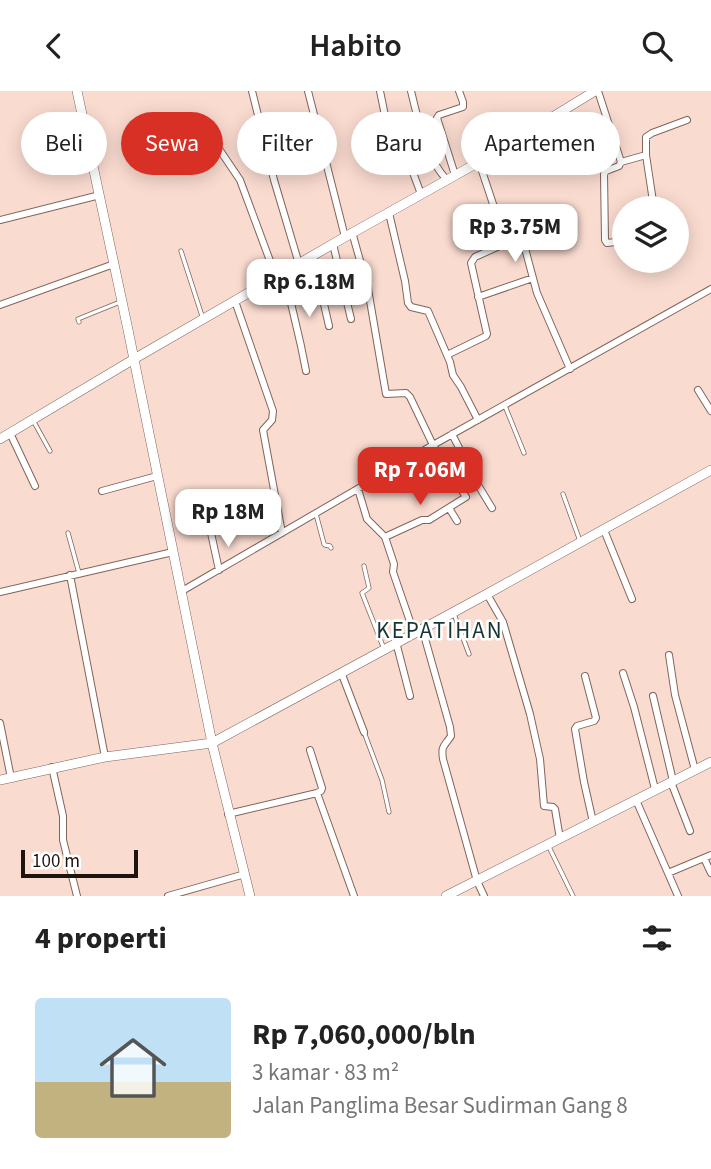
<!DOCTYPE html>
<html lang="id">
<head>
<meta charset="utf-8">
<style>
  :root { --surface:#fff; --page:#f2f2f2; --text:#222; --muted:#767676; --line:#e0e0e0; --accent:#d93025 }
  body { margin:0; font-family:"Source Sans 3",sans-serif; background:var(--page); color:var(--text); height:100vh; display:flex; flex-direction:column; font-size:26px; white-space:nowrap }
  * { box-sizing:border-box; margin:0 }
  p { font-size:23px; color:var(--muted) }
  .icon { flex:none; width:38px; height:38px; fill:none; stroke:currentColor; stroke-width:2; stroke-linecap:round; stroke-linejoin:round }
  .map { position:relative; height:805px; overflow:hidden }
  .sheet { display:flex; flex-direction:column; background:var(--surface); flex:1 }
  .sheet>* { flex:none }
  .guide { position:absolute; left:21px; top:21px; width:670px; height:63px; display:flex; gap:14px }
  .fabs { position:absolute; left:612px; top:105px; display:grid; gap:14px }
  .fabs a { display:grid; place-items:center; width:77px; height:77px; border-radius:50%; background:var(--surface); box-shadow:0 4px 18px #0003; font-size:35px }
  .scale { position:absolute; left:21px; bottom:18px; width:117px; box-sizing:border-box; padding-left:7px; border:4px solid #1d130f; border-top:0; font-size:19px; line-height:24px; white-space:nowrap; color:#1d130f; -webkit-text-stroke:5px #fff; paint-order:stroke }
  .price { position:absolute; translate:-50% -60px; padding:0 16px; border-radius:14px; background:#fff; color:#222; font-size:23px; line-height:46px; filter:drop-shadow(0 2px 4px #0008) }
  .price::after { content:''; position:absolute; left:50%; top:42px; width:21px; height:16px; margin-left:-10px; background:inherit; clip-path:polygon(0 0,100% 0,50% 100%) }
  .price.selected { background:var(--accent); color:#fff }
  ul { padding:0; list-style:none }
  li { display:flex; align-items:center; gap:21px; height:175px; padding:0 35px }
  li+li { border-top:2px solid var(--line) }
  li span { display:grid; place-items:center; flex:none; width:196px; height:140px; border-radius:7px; color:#555 }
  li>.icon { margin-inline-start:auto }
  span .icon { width:84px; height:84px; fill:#fffc; stroke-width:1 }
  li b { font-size:30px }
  h2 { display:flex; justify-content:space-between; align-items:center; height:84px; padding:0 35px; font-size:30px }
  .pill { padding:0 24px; border-radius:32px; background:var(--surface); box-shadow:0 4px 18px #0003; font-size:24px; line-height:63px }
  .pill.selected { background:var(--accent); color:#fff }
  header { display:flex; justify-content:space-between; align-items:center; height:91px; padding:0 35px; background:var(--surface); font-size:32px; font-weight:600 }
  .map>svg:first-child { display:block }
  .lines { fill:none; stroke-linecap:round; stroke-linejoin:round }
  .lane-casing { stroke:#80655b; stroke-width:5 }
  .street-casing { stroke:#80655b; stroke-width:8 }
  .secondary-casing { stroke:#80655b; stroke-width:10 }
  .lane { stroke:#fff; stroke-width:3.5 }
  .street { stroke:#fff; stroke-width:6 }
  .secondary { stroke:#fff; stroke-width:9 }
  .labels { text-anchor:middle; stroke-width:5; stroke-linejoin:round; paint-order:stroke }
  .quarter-label { font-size:23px; letter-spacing:2px; fill:#143736; stroke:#fff }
</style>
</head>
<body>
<header><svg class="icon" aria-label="back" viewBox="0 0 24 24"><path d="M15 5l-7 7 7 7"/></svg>Habito<svg class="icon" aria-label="search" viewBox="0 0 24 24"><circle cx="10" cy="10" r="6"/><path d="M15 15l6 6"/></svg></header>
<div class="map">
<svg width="711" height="805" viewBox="0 0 711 805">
  <rect width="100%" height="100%" fill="#fadbd0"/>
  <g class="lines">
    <defs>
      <path id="lane" d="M287 33 315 26
        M262 40 278 36
        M181 160 203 228
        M79 231 78 228 120 211
        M505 315 524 362
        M34 331 50 360
        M563 403 580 450
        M316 423 324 453 325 454 330 455 331 457
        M68 442 79 482
        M364 475 369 497 362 502 384 558
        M454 523 469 563
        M364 641 382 689 389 721
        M549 756 573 805"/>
      <path id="street" d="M252 0 274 89 299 173
        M308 0 345 146
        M380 0 390 49 392 53 403 55 421 103
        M411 0C419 32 424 64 447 89
        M598 0 621 71 619 75 606 80 604 83 605 149 607 152 625 150
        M211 46 240 89 276 186
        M479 71 506 152 519 147 523 150 537 202 570 278
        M621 71 646 64
        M455 84 437 27 439 24 463 16V11L459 0
        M654 117 646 64V46L652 42 687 29
        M389 122 405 190 408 212 411 216 428 220 450 271 453 284 461 296 478 329
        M0 129 100 104
        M352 141 368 198 386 303 406 302 410 306 433 354 466 406 429 429H422L385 446
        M333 153 351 228
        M313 165 329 235
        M284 182 301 255 306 280
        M478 206 533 187
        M235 210 273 320 272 329 263 339 282 442
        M0 214 114 173
        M447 264 486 245 487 243 471 172 475 166 506 152
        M698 299 711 320
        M10 342 35 395
        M452 343 478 394 492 417
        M358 398 367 428 385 446 394 473 393 481 414 542
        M102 400 157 385
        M449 417 457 430
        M604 439 632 508
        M211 442 219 479
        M70 484 105 666
        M182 500 433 354 711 198
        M0 501 173 461
        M487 503 503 531 530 623 540 668 544 715 553 716 555 718 560 748
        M422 537 450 636 451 645C444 656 441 654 443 668L477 790 484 805
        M396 551 410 605
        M669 564 675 604 695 679
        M341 581 364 641
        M623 582 634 616 655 698
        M585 585 596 627 594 630 577 635 575 638 584 691 593 731
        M653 605 673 690
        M0 632 11 687
        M310 659 322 697 321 700 317 702
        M52 676 63 725V749L77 805
        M671 691 690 740
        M636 709 678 805
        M228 723 317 702 354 805
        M704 767 711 782
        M668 782 711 764
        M168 805 245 783"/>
      <path id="secondary" d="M77 0 127 234 212 652 250 805
        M0 348 134 268 345 146 479 71 595 0
        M0 689 105 666 212 652 487 503 711 379
        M446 805 711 671"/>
    </defs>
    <use href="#lane" class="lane-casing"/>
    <use href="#street" class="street-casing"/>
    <use href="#secondary" class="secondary-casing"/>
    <use href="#lane" class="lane"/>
    <use href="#street" class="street"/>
    <use href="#secondary" class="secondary"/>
  </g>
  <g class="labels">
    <g class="quarter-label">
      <text x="440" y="547">KEPATIHAN</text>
    </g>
  </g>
</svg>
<div class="fabs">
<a><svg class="icon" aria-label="layers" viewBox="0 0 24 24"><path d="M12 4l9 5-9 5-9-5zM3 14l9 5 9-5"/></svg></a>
</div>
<div class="scale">100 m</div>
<b class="price" style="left:515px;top:173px">Rp 3.75M</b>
<b class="price" style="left:309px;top:228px">Rp 6.18M</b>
<b class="price selected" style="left:420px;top:416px">Rp 7.06M</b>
<b class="price" style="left:228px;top:458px">Rp 18M</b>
<div class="guide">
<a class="pill">Beli</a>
<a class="pill selected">Sewa</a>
<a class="pill">Filter</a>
<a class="pill">Baru</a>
<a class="pill">Apartemen</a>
</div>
</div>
<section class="sheet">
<h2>4 properti<svg class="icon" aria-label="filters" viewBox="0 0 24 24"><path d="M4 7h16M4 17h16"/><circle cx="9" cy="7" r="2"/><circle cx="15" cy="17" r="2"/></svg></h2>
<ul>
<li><span style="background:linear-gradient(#bfe0f5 60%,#c2b280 0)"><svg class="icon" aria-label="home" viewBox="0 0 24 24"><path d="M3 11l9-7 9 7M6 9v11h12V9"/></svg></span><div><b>Rp 7,060,000/bln</b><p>3 kamar · 83 m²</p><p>Jalan Panglima Besar Sudirman Gang 8</p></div></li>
</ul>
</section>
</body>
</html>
